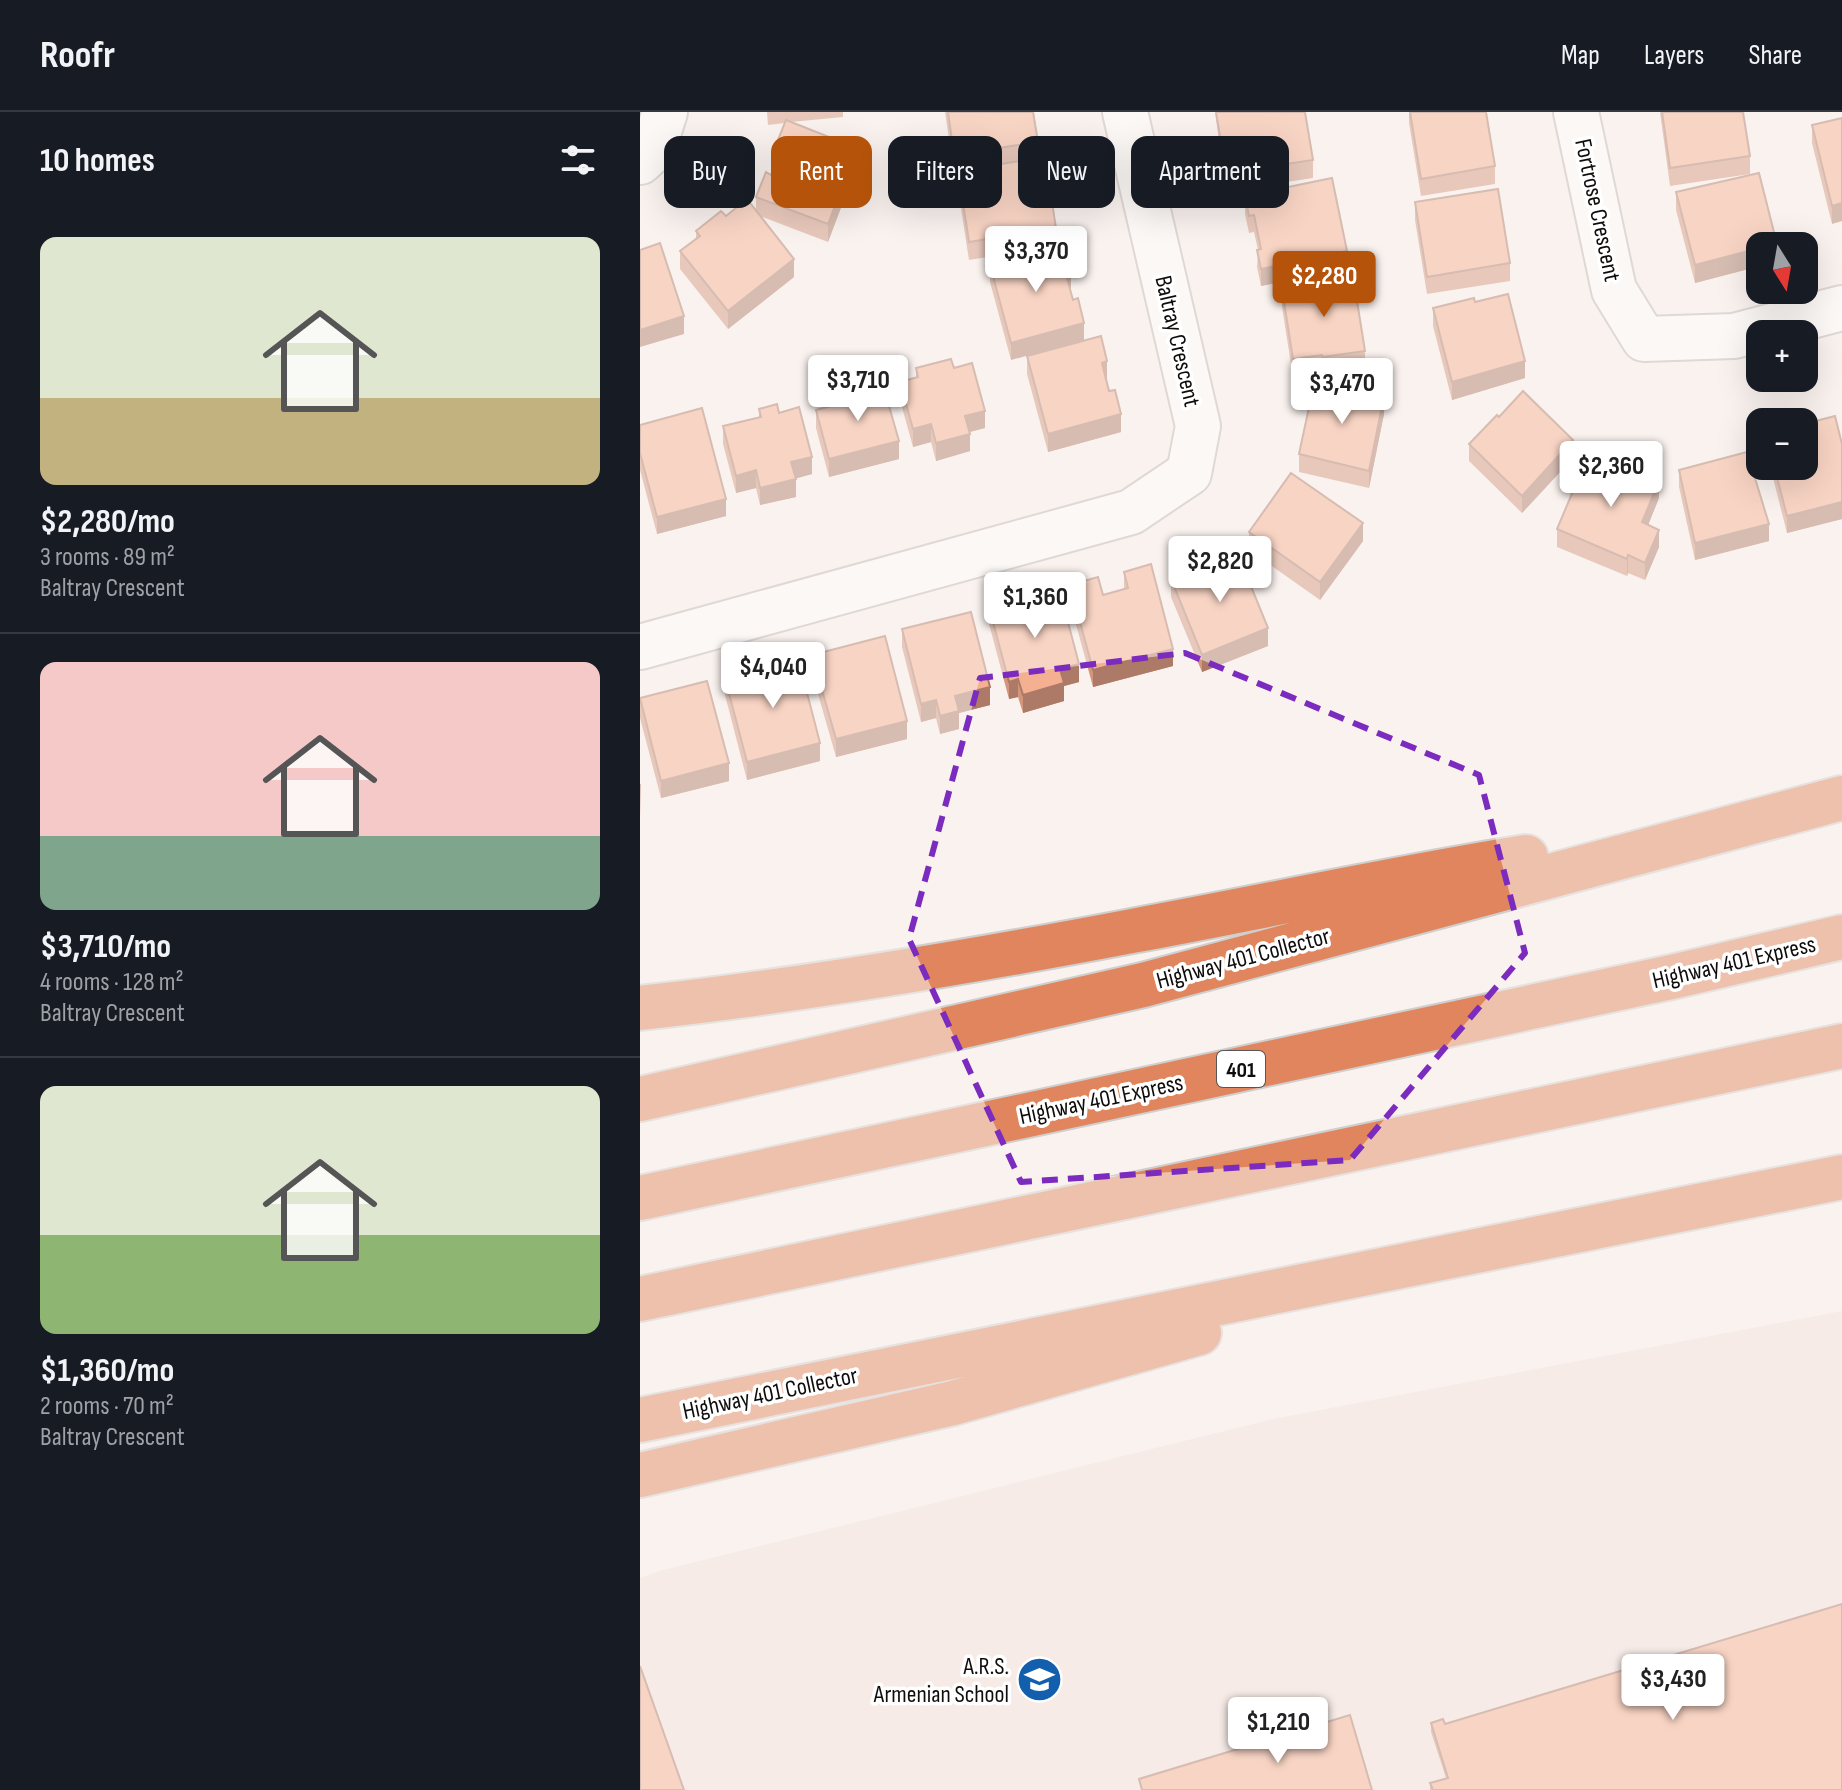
<!DOCTYPE html>
<html lang="en">
<head>
<meta charset="utf-8">
<style>
  :root { --surface:#171b24; --page:#242831; --text:#f1f3f6; --muted:#9ea1a6; --line:#363941; --accent:#b45309 }
  body { margin:0; font-family:"Sofia Sans Condensed",sans-serif; background:var(--page); color:var(--text); height:100vh; display:flex; flex-direction:column; font-size:30px; white-space:nowrap }
  * { box-sizing:border-box; margin:0 }
  p { font-size:26px; color:var(--muted) }
  .icon { flex:none; width:44px; height:44px; fill:none; stroke:currentColor; stroke-width:2; stroke-linecap:round; stroke-linejoin:round }
  .map { position:relative; flex:1; overflow:hidden }
  .details { display:flex; flex-direction:column; background:var(--surface); width:640px }
  .details>* { flex:none }
  .guide { position:absolute; left:24px; top:24px; width:760px; height:72px; display:flex; gap:16px }
  .needle { width:52px; rotate:169deg }
  .fabs { position:absolute; left:1106px; top:120px; display:grid; gap:16px }
  .fabs a { display:grid; place-items:center; width:72px; height:72px; border-radius:16px; background:var(--surface); box-shadow:0 8px 32px #0002; font-size:40px }
  .price { position:absolute; translate:-50% -68px; padding:0 18px; border-radius:8px; background:#fff; color:#222; font-size:26px; line-height:52px; filter:drop-shadow(0 2px 4px #0008) }
  .price::after { content:''; position:absolute; left:50%; top:48px; width:24px; height:18px; margin-left:-12px; background:inherit; clip-path:polygon(0 0,100% 0,50% 100%) }
  .price.on { background:var(--accent); color:#fff }
  ul { padding:0; list-style:none }
  li { display:grid; align-content:center; gap:16px; height:424px; padding:0 40px }
  li+li { border-top:2px solid var(--line) }
  li span { display:grid; place-items:center; height:248px; border-radius:16px; color:#555 }
  li>.icon { margin-inline-start:auto }
  span .icon { width:144px; height:144px; fill:#fffc; stroke-width:1 }
  li b { font-size:34px }
  h2 { display:flex; justify-content:space-between; align-items:center; height:96px; padding:0 40px; font-size:34px }
  .tag { padding:0 28px; border-radius:16px; background:var(--surface); box-shadow:0 8px 32px #0002; font-size:28px; line-height:72px }
  .tag.on { background:var(--accent); color:#fff }
  header { display:flex; align-items:center; gap:48px; box-sizing:border-box; height:112px; padding:0 40px; background:var(--surface); border-bottom:2px solid var(--line) }
  header strong { font-size:38px }
  nav { display:flex; gap:44px; margin-inline-start:auto; font-size:28px }
  main { display:flex; flex:1; min-height:0 }
  .map>svg:first-child { display:block }
  .built { fill:#f2e3dd }
  .lines { fill:none; stroke-linecap:round; stroke-linejoin:round }
  .minor-casing { stroke:#bfb8b5; stroke-width:48 }
  .highway-casing { stroke:#cfcfce; stroke-width:48 }
  .minor { stroke:#fff; stroke-width:44 }
  .highway { stroke:#e0855d; stroke-width:44 }
  .wall { fill:#d3967d }
  .shaded-wall { fill:#ac7a66 }
  .building { fill:#f5af91; stroke:#ac7a66; stroke-width:2 }
  .marked { fill:none; stroke:#7b2cbf; stroke-width:6; stroke-dasharray:16 10; stroke-linejoin:round }
  .labels { text-anchor:middle; stroke-width:7; stroke-linejoin:round; paint-order:stroke }
  .shield { fill:#fff; stroke:#575655; stroke-width:2 }
  .shield-label { font-size:22px; font-weight:bold; fill:#0f0d0c }
  .street-label { font-size:24px; fill:#0f0d0c; stroke:#fff }
  .poi-label { font-size:24px; fill:#0f0d0c; stroke:#fff; text-anchor:end }
</style>
</head>
<body>
<header>
<strong>Roofr</strong>
<nav><a>Map</a><a>Layers</a><a>Share</a></nav>
</header>
<main>
<section class="details">
<h2>10 homes<svg class="icon" aria-label="filters" viewBox="0 0 24 24"><path d="M4 7h16M4 17h16"/><circle cx="9" cy="7" r="2"/><circle cx="15" cy="17" r="2"/></svg></h2>
<ul>
<li><span style="background:linear-gradient(#dfe7d0 65%,#c2b280 0)"><svg class="icon" aria-label="home" viewBox="0 0 24 24"><path d="M3 11l9-7 9 7M6 9v11h12V9"/></svg></span><div><b>$2,280/mo</b><p>3 rooms · 89 m²</p><p>Baltray Crescent</p></div></li>
<li><span style="background:linear-gradient(#f6c9c9 70%,#7fa58c 0)"><svg class="icon" aria-label="home" viewBox="0 0 24 24"><path d="M3 11l9-7 9 7M6 9v11h12V9"/></svg></span><div><b>$3,710/mo</b><p>4 rooms · 128 m²</p><p>Baltray Crescent</p></div></li>
<li><span style="background:linear-gradient(#dfe7d0 60%,#8fb573 0)"><svg class="icon" aria-label="home" viewBox="0 0 24 24"><path d="M3 11l9-7 9 7M6 9v11h12V9"/></svg></span><div><b>$1,360/mo</b><p>2 rooms · 70 m²</p><p>Baltray Crescent</p></div></li>
</ul>
</section>
<div class="map">
<svg width="1202" height="1678" viewBox="0 0 1202 1678">
  <rect width="100%" height="100%" fill="#faf2ef"/>
  <path class="built" d="M1202 1199V1678H0V1466L19 1459 633 1307Z"/>
  <g class="lines">
    <defs>
      <path id="minor" d="M936 0 974 178 1004 227 1094 224 1202 196
        M0 50 13 38 25 0
        M0 535 491 400 549 361 558 314 485 0"/>
      <path id="highway" d="M0 896C165 878 329 850 492 819 623 795 754 766 886 745
        M0 987 503 873 1202 686
        M0 1086 1036 864 1202 825
        M0 1187 1202 934
        M0 1308 1202 1065
        M0 1363 313 1291 559 1221"/>
    </defs>
    <use href="#minor" class="minor-casing"/>
    <use href="#highway" class="highway-casing"/>
    <use href="#minor" class="minor"/>
    <use href="#highway" class="highway"/>
  </g>
  <path class="wall" d="M127 0H203V5L151 10 217 53 188 130 120 104 154 165 88 217 40 157V139L56 126V119L86 104 116 99V85L131 63 136 49V33L145 11 128 13Z
    M305 0H394L398 30V46L416 116V134L329 148 318 77V60H314Z
    M575 0H665L673 48V66L586 79Z
    M769 0H846L855 54V72L781 84 769 11Z
    M1020 0H1103L1110 44V62L1030 74Z
    M1202 6 1192 112 1172 31V13Z
    M1036 80 1137 134H1120V154L1055 171 1036 98Z
    M605 84 707 156 621 174 617 155 618 138 614 120 609 121 605 102Z
    M775 90 870 151V169L787 182 775 108Z
    M350 153 431 175 371 248 350 170Z
    M642 177 725 239V257L683 263 682 260 653 265 642 195Z
    M835 190 885 266 812 288 793 214V196Z
    M387 244 467 267H466L481 320 408 340 387 262Z
    M276 256H314L345 316 330 320V339L296 349 291 330 273 335 260 288V270L276 266Z
    M210 277 234 283 259 347 189 365 176 316V298L210 289Z
    M119 297 139 301 172 362 155 366 156 385 120 393 116 376 96 381 83 332V314L119 305Z
    M744 302 729 376 659 360V342Z
    M859 305 933 346 882 401 829 349V332Z
    M0 313 86 404 17 422 0 358Z
    M1202 332V407L1147 421 1130 354H1164Z
    M1039 358 1129 429 1055 448 1039 375Z
    M1019 386 1008 413 1019 435 1005 468 988 461 987 464 917 435V417Z
    M609 420 723 429 680 488 609 438Z
    M484 460 533 554 453 575 430 490V473L463 483 484 477Z
    M531 467 628 534 562 560 531 485Z
    M349 495 439 570 424 574V589L383 601 378 585 369 587 349 512Z
    M262 517 350 593 319 601V617L300 622 296 606 281 610 262 535Z
    M172 543 267 627 196 645 172 561Z
    M85 566 180 649 107 668 85 583Z
    M0 586 89 669 21 686 0 606Z
    M791 1611 805 1612 1202 1678H790V1671L806 1666 791 1620Z"/>
  <path class="shaded-wall" d="M217 36V53L188 130V112Z
    M1202 91V109L1192 112V94Z
    M1120 136V154L1055 171V153Z
    M707 139V156L621 174V157Z
    M154 147V165L88 217V199Z
    M431 158V175L425 177V159Z
    M44 204V222L0 235V218Z
    M444 211V228L371 248V231Z
    M467 249V267L462 269V251Z
    M885 249V266L812 288V270Z
    M744 284V302L729 376V359Z
    M345 299V316L325 321V304Z
    M481 302V320L408 340V322Z
    M291 312V330L273 335V317Z
    M330 322V339L296 349V331Z
    M933 328V346L882 401V384Z
    M259 329V347L189 365V347Z
    M172 345V362L151 368V350Z
    M116 358V376L96 381V364Z
    M156 367V385L120 393V376Z
    M1019 369V386L1002 428V410Z
    M86 387V404L17 422V405Z
    M1202 390V407L1147 421V404Z
    M723 411V429L680 488V470Z
    M1129 412V429L1055 448V431Z
    M1019 418V435L1005 468V451Z
    M988 443V461L987 464V447Z
    M628 516V534L562 560V543Z
    M533 537V554L453 575V558Z
    M439 552V570L424 574V589L383 601V583L420 557Z
    M378 567V585L369 587V570Z
    M350 575V593L319 601V617L300 622V604L315 584Z
    M296 588V606L281 610V592Z
    M267 609V627L196 645V627Z
    M180 631V649L107 668V650Z
    M89 651V669L21 686V669Z
    M0 672H1L0 707Z"/>
  <path class="building" d="M308 0H393L398 30 314 43Z
    M576 0H665L673 48 586 61Z
    M770 0H846L855 54 781 67Z
    M1022 0H1103L1110 44 1030 56Z
    M1202 6V91L1192 94 1172 13Z
    M146 8 217 36 188 112 116 85 126 60 131 63 142 35 136 33Z
    M405 45 416 116 329 130 318 59Z
    M1119 61 1137 132 1129 134H1120V136L1055 153 1036 80Z
    M692 66 707 139 621 157 617 138 621 137 614 103 609 104 605 84Z
    M858 77 870 151 787 165 775 90Z
    M107 87 154 147 88 199 40 139 60 124 56 119 81 99 86 104Z
    M20 131 44 204 0 218V138Z
    M424 133 431 158 425 159 433 188 438 186 444 211 371 231 350 153Z
    M713 164 725 239 683 245 682 243 653 247 642 177Z
    M868 182 885 249 812 270 793 196 834 186 835 190Z
    M461 224 467 249 462 251 469 279 475 278 481 302 408 322 387 244Z
    M311 247 314 256 332 251 345 299 325 304 330 322 296 331 291 312 273 317 260 270 278 265 276 256Z
    M231 272 234 283 245 280 259 329 189 347 176 298 213 288 210 277Z
    M674 272 744 284 729 359 659 342Z
    M883 279 933 328 882 384 829 332 857 303 859 305Z
    M137 292 139 301 159 295 172 345 151 350 156 367 120 376 116 358 96 364 83 314 121 305 119 297Z
    M62 296 86 387 17 405 0 341V313Z
    M1195 304 1202 332V390L1147 404 1134 354H1164V312Z
    M950 339 1019 369 1002 410 1019 418 1005 451 988 443 987 447 917 417Z
    M1107 340 1129 412 1055 431 1039 358Z
    M651 361 723 411 680 470 609 420Z
    M597 440 628 516 562 543 531 467Z
    M511 452 533 537 453 558 430 473 458 465 463 483 488 476 484 460Z
    M419 476 439 552 420 557 424 571 383 583 378 567 369 570 349 495Z
    M331 500 350 575 315 584 319 599 300 604 296 588 281 592 262 517Z
    M245 524 267 609 196 627 172 543Z
    M158 546 180 631 107 650 85 566Z
    M67 569 89 651 21 669 0 586Z
    M1202 1492V1678H793L790 1671 808 1666 791 1611 803 1607 805 1612Z
    M0 1554 44 1678H0Z
    M710 1603 732 1678H502L499 1667Z"/>
  <path d="M0 0H1202V1678H0ZM545 541 839 663 885 841 710 1048 381 1070 269 827 340 566Z" fill="#faf2ef" fill-opacity=".55" fill-rule="evenodd"/>
  <path class="marked" d="M545 541 839 663 885 841 710 1048 381 1070 269 827 340 566Z"/>
  <defs>
    <symbol id="school-disc" viewBox="-11 -11 22 22"><circle r="9.5" fill="#125fae" stroke="#fff"/><path d="M0-5L7-2L0 1L-7-2ZM-4 1L0 2.5L4 1V4Q0 6-4 4Z" fill="#fff"/></symbol>
  </defs>
  <g fill-rule="evenodd">
    <use href="#school-disc" x="374" y="1542" width="51" height="51"/>
  </g>
  <g class="labels">
    <rect class="shield" x="577" y="939" width="48" height="36" rx="6"/>
    <g class="shield-label">
      <text x="601" y="965">401</text>
    </g>
    <g class="street-label">
      <text transform="translate(958 98) rotate(78)" y="8">Fortrose Crescent</text>
      <text transform="translate(538 229) rotate(77)" y="8">Baltray Crescent</text>
      <text transform="translate(603 846) rotate(-15)" y="8">Highway 401 Collector</text>
      <text transform="translate(1094 850) rotate(-13)" y="8">Highway 401 Express</text>
      <text transform="translate(461 987) rotate(-12)" y="8">Highway 401 Express</text>
      <text transform="translate(130 1281) rotate(-12)" y="8">Highway 401 Collector</text>
    </g>
    <g class="poi-label">
      <text x="369" y="1562">A.R.S.<tspan x="369" dy="28">Armenian School</tspan></text>
    </g>
  </g>
</svg>
<div class="fabs">
<a><svg class="needle" viewBox="-14 -14 28 28"><path d="M0-13l5 13h-10z" fill="#e53935"/><path d="M0 13l5-13h-10z" fill="#9ea1a6"/></svg></a>
<a>+</a>
<a>−</a>
</div>
<b class="price" style="left:396px;top:182px">$3,370</b>
<b class="price on" style="left:684px;top:207px">$2,280</b>
<b class="price" style="left:218px;top:311px">$3,710</b>
<b class="price" style="left:702px;top:314px">$3,470</b>
<b class="price" style="left:971px;top:397px">$2,360</b>
<b class="price" style="left:580px;top:492px">$2,820</b>
<b class="price" style="left:395px;top:528px">$1,360</b>
<b class="price" style="left:133px;top:598px">$4,040</b>
<b class="price" style="left:1033px;top:1610px">$3,430</b>
<b class="price" style="left:638px;top:1653px">$1,210</b>
<div class="guide">
<a class="tag">Buy</a>
<a class="tag on">Rent</a>
<a class="tag">Filters</a>
<a class="tag">New</a>
<a class="tag">Apartment</a>
</div>
</div>
</main>
</body>
</html>
